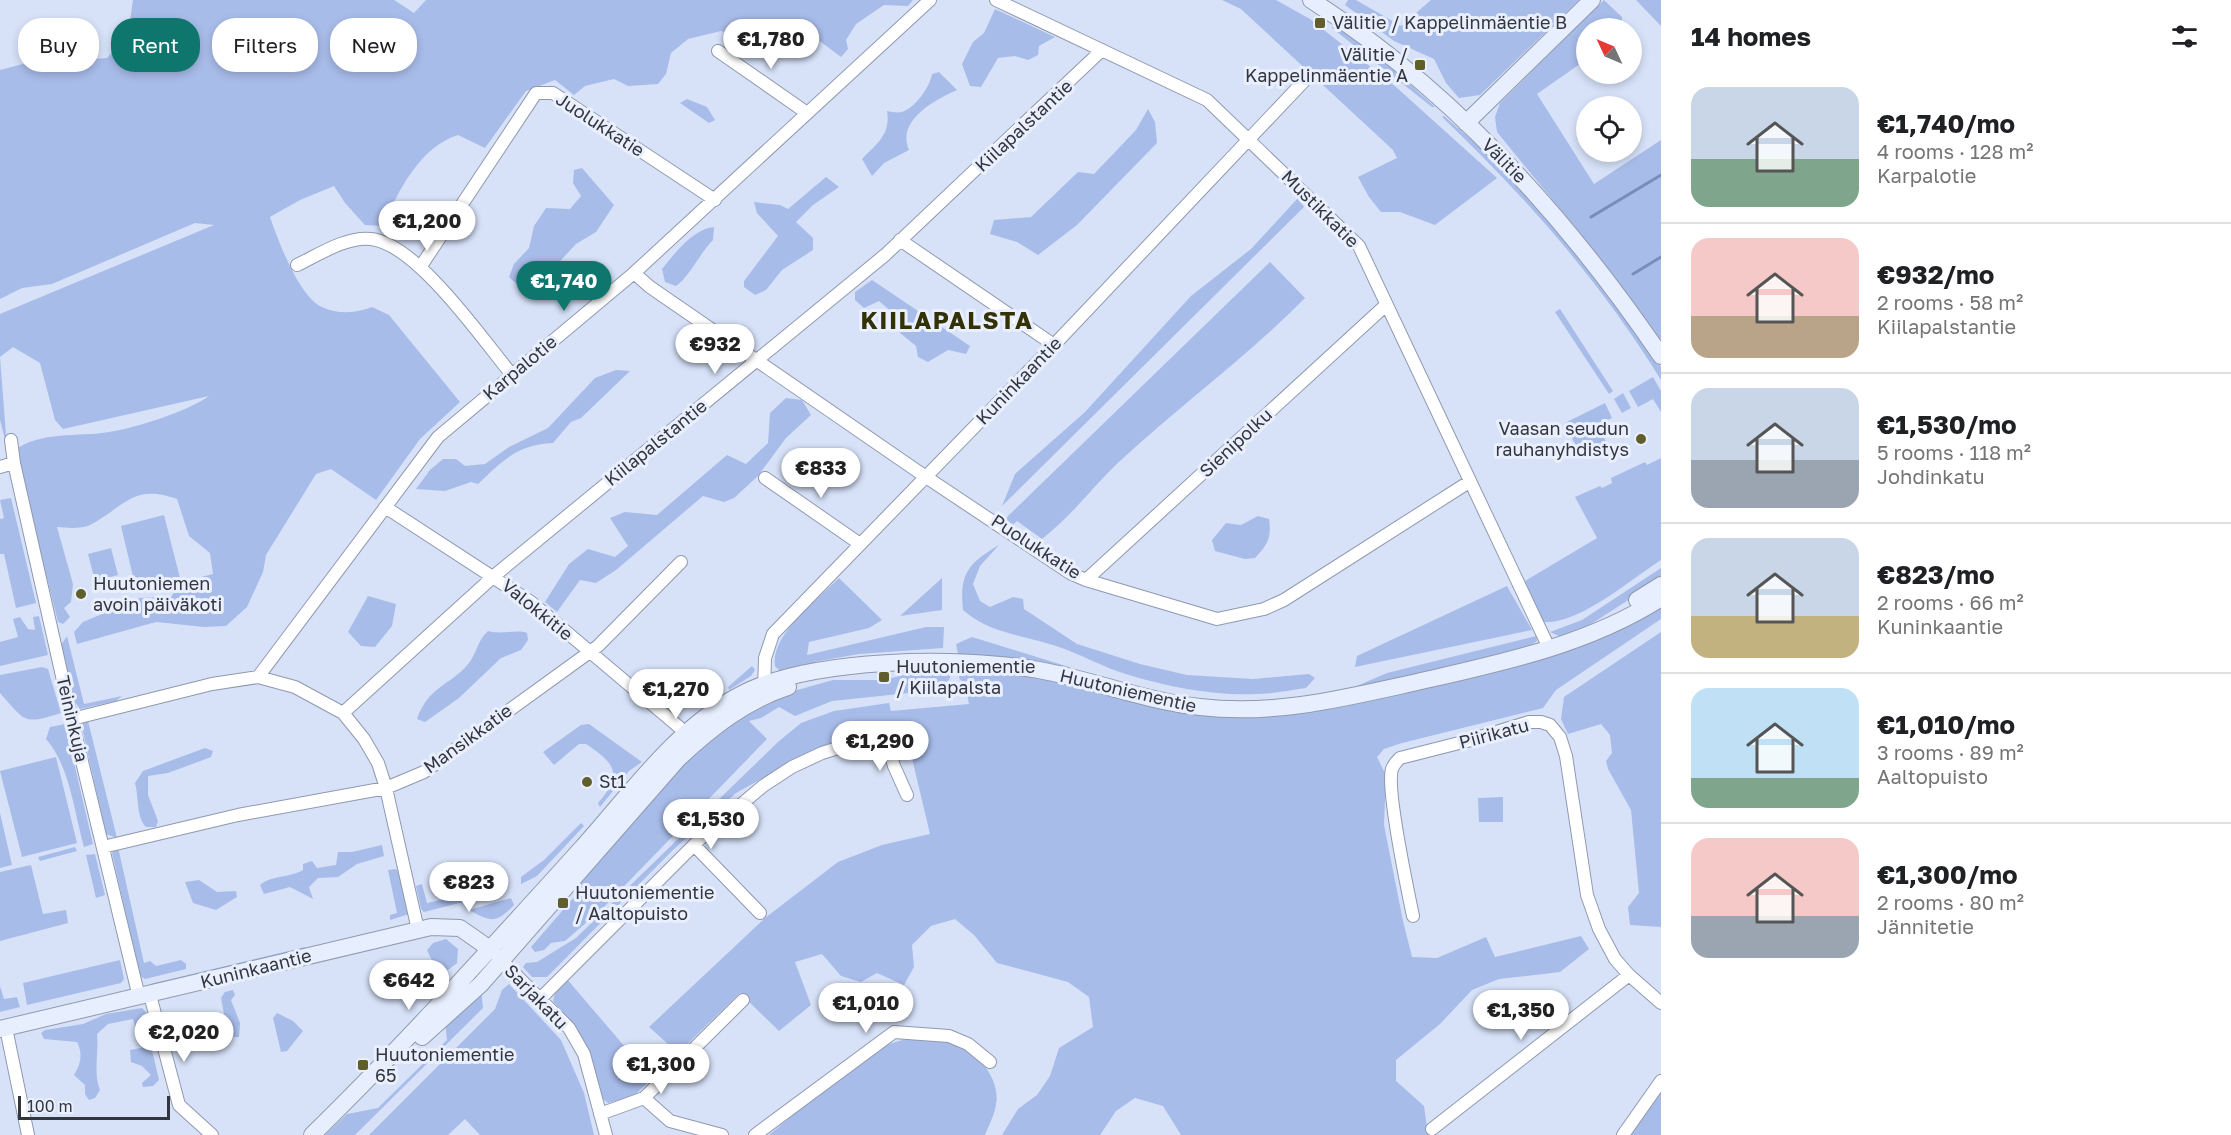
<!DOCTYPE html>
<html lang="en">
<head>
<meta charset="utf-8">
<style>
  :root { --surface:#fff; --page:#f6f6f6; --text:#202124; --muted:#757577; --line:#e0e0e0; --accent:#0f766e }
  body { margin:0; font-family:"Golos Text",sans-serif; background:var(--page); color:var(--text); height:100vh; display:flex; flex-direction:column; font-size:22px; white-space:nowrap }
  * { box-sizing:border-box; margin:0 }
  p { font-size:20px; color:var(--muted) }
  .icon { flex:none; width:33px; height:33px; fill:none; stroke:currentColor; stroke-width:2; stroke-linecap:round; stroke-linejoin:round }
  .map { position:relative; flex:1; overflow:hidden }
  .side { display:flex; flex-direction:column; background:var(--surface); width:570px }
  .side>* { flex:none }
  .hud { position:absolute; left:18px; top:18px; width:570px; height:54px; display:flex; gap:12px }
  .needle { width:39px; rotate:314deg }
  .fabs { position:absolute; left:1576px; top:18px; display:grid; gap:12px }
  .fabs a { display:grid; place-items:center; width:66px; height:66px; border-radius:50%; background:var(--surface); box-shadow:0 3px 9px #0003; font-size:30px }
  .scale { position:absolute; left:18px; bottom:15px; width:152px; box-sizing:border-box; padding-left:6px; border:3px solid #32363f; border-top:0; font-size:16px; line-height:21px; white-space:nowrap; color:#32363f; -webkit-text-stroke:4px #e9effd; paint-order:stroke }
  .price { position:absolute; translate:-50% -51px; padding:0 14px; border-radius:21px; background:#fff; color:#222; font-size:20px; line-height:39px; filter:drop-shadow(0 2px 3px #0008) }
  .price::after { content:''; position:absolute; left:50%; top:36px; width:18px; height:14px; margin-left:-9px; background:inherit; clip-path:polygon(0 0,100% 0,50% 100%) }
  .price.selected { background:var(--accent); color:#fff }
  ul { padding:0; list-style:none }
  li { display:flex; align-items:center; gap:18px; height:150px; padding:0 30px }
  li+li { border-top:2px solid var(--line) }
  li span { display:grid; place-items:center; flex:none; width:168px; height:120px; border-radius:18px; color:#555 }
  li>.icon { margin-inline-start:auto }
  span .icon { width:72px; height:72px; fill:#fffc; stroke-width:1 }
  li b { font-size:26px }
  h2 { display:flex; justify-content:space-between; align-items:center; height:72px; padding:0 30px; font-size:26px }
  .pill { padding:0 21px; border-radius:24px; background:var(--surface); box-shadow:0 3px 9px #0003; font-size:21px; line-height:54px }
  .pill.selected { background:var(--accent); color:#fff }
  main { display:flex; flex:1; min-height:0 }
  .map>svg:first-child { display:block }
  .green { fill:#a8bce9 }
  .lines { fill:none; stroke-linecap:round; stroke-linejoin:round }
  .stream { stroke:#788dbc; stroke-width:3 }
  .street-casing { stroke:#8f99ae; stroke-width:14 }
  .secondary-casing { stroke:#8f99ae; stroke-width:18 }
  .street { stroke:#fff; stroke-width:12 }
  .secondary { stroke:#e7eefd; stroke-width:16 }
  .poi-dot { fill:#605f2c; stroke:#e9effd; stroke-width:2 }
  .labels { text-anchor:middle; stroke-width:6; stroke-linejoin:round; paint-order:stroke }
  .poi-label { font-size:18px; fill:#32363f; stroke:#e9effd; text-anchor:start }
  .street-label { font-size:18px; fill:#32363f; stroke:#e9effd }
  .district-label { font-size:24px; font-weight:bold; letter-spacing:1.5px; fill:#333207; stroke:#e9effd }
</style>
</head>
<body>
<main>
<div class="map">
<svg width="1661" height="1135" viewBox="0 0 1661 1135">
  <rect width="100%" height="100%" fill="#d7e2f9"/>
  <path class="green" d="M133 0H394L414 13 426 0H913L908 6 884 5 856 24 846 40 848 49 841 57 817 39 801 37 787 49 779 44 776 27 762 24 745 38 721 31 688 39 671 53 666 74 658 84 628 86 614 79 585 86 574 95 555 80 526 91 485 148 458 135C420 147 398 191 383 226L365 225 345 203 334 186 300 200 270 217C278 240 299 297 322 307 339 315 356 313 372 307L389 315 460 402 420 439 376 500 331 469 316 474 266 555 263 572 247 607 226 626 204 627 156 622 77 644 74 632 83 622 140 598 171 597 181 582 213 574 210 553 189 536 177 499C133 483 124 507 90 525 82 529 67 528 57 527L73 584 71 602 64 608 70 617 63 624 58 622 15 450C40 431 79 437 109 432 136 428 188 411 209 396L63 429 55 420 40 363 13 347 0 357 7 447 0 420V314L214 225 195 223 52 284 22 288 0 299V70L50 57 70 61 107 58 128 35Z
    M1222 0H1276L1310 19 1396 87 1497 178 1435 225 1400 212H1381L1369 197 1358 177 1397 158 1393 150 1241 9Z
    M1348 0H1356L1401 26 1431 0H1579L1480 95 1459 98 1446 83 1434 59 1394 41 1345 5Z
    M1604 0 1622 17V28H1587V59L1537 94 1594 184 1661 140V343L1592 248 1497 132 1495 117 1500 103Z
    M1636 0H1661V26Z
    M995 9 1055 37 1039 46 1038 55 1028 60 1015 56 998 58 981 87 970 86 962 64 973 42 984 33Z
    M1333 26 1370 48 1435 107H1432L1332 28Z
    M939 72 957 90C934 100 896 121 909 150L884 163 872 176 862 159C877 144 891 134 887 111 891 112 898 113 902 112 915 108 930 87 932 74Z
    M687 99 707 107 715 120 709 123 680 103Z
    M1148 109 1155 122 1157 143 1077 225 1038 255 1017 242 990 234 994 220 1031 217 1078 172 1094 174 1136 130Z
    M1444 116 1488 154 1545 212 1657 361 1661 367V380C1600 281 1526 197 1442 117Z
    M582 168 614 205 596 232 576 244 536 287 521 288 509 277 514 264 529 248 534 226 546 208 570 209 581 196 573 183 574 170Z
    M826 177 839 187 813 205 796 222 813 238V250L782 270 766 290 755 295 744 287V281L778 236 757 213 754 202 780 205 788 209Z
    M1298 198 1304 207 1002 506 1015 474 1085 412 1191 296 1251 249Z
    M714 227 713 240C699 254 691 275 676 286L665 282 662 269C675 253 693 229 714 227Z
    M1270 262 1305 298C1247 357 1180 405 1120 461 1091 488 1074 514 1042 539L1017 521 1013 525 1004 520Z
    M872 280 970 346 966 354 948 350 928 362 918 357 916 346 900 333 894 314 879 301 864 308 855 300V292Z
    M1560 309 1613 391 1609 394 1555 312Z
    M616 370 630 371 581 418 571 422 553 443C517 445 503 460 478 484L471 482 445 491 416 489 430 470 443 459H456L465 466 485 464 509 447 548 428 595 378Z
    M1653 377 1661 391V412L1653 399 1638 407 1629 391Z
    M1623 393 1631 408 1622 413 1614 399Z
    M786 398 802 400 811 415 786 438 758 476 734 498 724 502 703 496 616 570 596 583 580 580 557 612 545 602 569 564 588 549 615 557 628 546 610 518 625 512 657 515 727 455 746 464 768 443 770 413Z
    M1605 403 1612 418 1598 425 1608 446 1582 459 1565 423Z
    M1661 458V560C1631 579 1579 625 1543 622L1525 581 1597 538 1575 497 1600 486 1602 488 1612 483 1611 478 1645 462 1647 465Z
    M11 498 36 603 16 608 4 554H0V519L4 518 0 500Z
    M164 515 180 578 136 589 121 526Z
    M1258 516 1269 519C1272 538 1267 545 1255 558L1245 559 1215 551 1212 540 1226 523 1241 525Z
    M999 545 980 566 973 584 980 601 990 607 1013 597 1023 599 1024 609 1077 644 1140 664 1187 675 1253 679 1309 674 1315 678 1306 688C1290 690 1273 694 1256 694 1215 696 1168 687 1129 675 1104 668 1081 654 1056 646 1024 635 990 634 963 610 959 573 969 563 999 545Z
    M111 548 118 575 95 581 88 554Z
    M1661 568V579L1588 626 1561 637 1550 632 1582 620Z
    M839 578 882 620 869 628 809 642 807 655 926 627H944L943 648 859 654 814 662 819 665 780 671 775 666C770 635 818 599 839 578Z
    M942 578V610L900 616Z
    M1507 586 1532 630 1355 667 1357 656Z
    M368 596 396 604 392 626 375 647 361 646 348 632Z
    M1661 604V619L1556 690 1543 708 1402 743 1384 749 1377 757 1386 775 1384 825 1403 921 1412 957 1437 958 1486 937 1495 957 1581 936 1589 949 1560 972 1499 979 1472 990 1440 1024 1396 1060V1081L1424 1106 1428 1135H1181L1163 1106 1135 1098 1116 1111 1100 1135H1002L1018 1109 1037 1095 1050 1076 1059 1048 1093 1027 1089 997 1068 982 997 963 974 935 955 919 931 926 912 945 914 967 904 985 877 973 861 982 841 976 822 954 795 962 811 1005 779 1031 740 993 678 1053 649 1027 765 918 838 862 882 845 930 834 910 750 909 725H894L893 729 797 759 736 793 673 850 547 977H532L523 967 526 963 537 962 576 938 778 742 801 723 834 711 889 703 891 711 969 704 965 685 959 678 960 668 1038 675 1197 714 1524 662Z
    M39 616 48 655 0 666V642L18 637 13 619 20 617 28 629 35 630 33 617Z
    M488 631C502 635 517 629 527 633L528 640 521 650 501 658 459 698 425 722 417 719C429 684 454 685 471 660 478 649 478 640 488 631Z
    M1661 632V927L1630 925 1628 907 1639 893 1631 810 1608 769 1606 761 1612 753 1610 735 1601 724 1568 734 1561 719 1564 697Z
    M67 636 84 704 122 696 116 701 80 709 75 702 61 645Z
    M1536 636 1537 641C1517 659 1386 681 1352 688L1387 673Z
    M972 637 1069 667 1070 670 1022 661 958 654 956 644Z
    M752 666 755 670 751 676 729 690 728 687Z
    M42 667 48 669 61 713C23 725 26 722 0 693V675Z
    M931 668H951C952 679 947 684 938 690L832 701 795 716 779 707 761 718 749 721 767 739 602 909 565 941 551 943 544 950 535 952 531 947 575 896 574 891 586 870 710 734 783 694 833 680H884Z
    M84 719 88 721 117 838 106 834 81 723Z
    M65 724 93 844 84 847C74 812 70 766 46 739L50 727Z
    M589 724 642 762 629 771 600 807 598 803C623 774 616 764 586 744H579L554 765 543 752 581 725Z
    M205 748 213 751 211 757 168 773 148 776V795L158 821 156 827H146C136 817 139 797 135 783L143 771Z
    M56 757 77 843 22 857 0 771Z
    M1503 797V822H1479L1478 798Z
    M0 813 12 865 0 868Z
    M581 823 584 826 537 876 521 884V877L544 860Z
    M382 845 384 856 357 864 338 877 318 878 309 887 313 899 290 887 264 894 260 885C272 875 289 878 303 870V864L312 861 317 868 336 865 338 852H352Z
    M75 847 77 851 40 861 38 857Z
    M118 847 144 963 150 961 156 966 181 960 186 964V969L145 979 140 976 112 853Z
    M95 854 105 895 96 898 86 855Z
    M31 865 43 914 66 910 68 923 0 941V872Z
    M396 869 401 876 409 914 390 920V915L397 913 388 870Z
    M199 880 217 892 236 891 237 897 216 910 193 903 185 882Z
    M422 884 427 903 497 887 498 893 424 912 421 909 416 886Z
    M511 898 514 905C496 924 491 922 469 910Z
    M446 939 458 949 457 963 444 973 437 971 427 950 433 943Z
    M305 947 306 950 158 986 150 984Z
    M120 960 124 979 121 983 27 1005 23 983Z
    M566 978 625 1047 657 1073 634 1096 608 1103 603 1099C590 1060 580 1033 553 1001L555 993Z
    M509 984 561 1040 584 1093 594 1135H480L465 1119 448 1135H369L495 1009 502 990Z
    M0 986 4 999 17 997 20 1007 0 1012Z
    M481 989 483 1008 355 1135H325L347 1114 378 1108 447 1040 445 1023Z
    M233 990 235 995 231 1000 240 1023 239 1037H234L225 1019 221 998 225 992Z
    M142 1008 149 1015 153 1036 143 1039 137 1034 133 1019 108 1024 97 1034C99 1053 93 1073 100 1090L95 1098 89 1100 85 1094V1085L74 1075C81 1064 83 1054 77 1042L44 1039 41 1033 45 1030 83 1024 106 1014Z
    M277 1013 293 1021 303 1031 287 1051 281 1052 273 1018Z
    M912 1037C928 1037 943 1037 958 1044 978 1053 1001 1080 996 1104 995 1114 989 1125 985 1135H769L824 1089 886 1045Z
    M151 1046 159 1080 153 1086 143 1087 142 1083 151 1075 142 1066 131 1062 130 1050Z
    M1661 1091V1135H1631L1632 1134Z"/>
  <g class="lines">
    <path class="stream" d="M1591 217 1661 175
      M1633 274 1661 257"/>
    <defs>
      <path id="street" d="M996 0 1207 100 1359 246 1549 648
        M718 51 807 113
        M900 240 1054 345
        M297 265C318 255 347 236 371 239 417 244 483 340 512 375
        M421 266 536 93H553L715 200
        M634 273 650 287 926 477 1070 573 1086 580 1217 619 1264 609 1284 600 1469 482
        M11 440 14 463 71 716 139 997
        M0 467 14 463
        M765 478 860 544
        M385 507 531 602 679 727
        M1086 580 1386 305
        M258 677 438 437 634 273 930 0
        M764 691 765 658 773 634 1054 345 1305 80
        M343 713 494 576 885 255 1102 50
        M72 719 212 684 258 677 295 687 343 713 364 739 378 763 386 788 418 930
        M886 738 894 766 907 795
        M694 845 760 913
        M103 847 238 815 386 788 424 772 598 646 681 562
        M1413 916C1408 892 1386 788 1392 769 1393 766 1397 761 1400 758L1467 741 1529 722H1541L1550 725 1560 737 1566 756 1587 895 1599 929 1615 959 1629 975 1661 1003
        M496 955 569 1028 584 1054 606 1135
        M150 995 179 1105 212 1135
        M540 999 701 838 763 786 792 767 822 753 857 742 902 733
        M6 1028 28 1135
        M644 1098 743 1000
        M600 1114 644 1098 670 1121 722 1135
        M1432 1129 1629 975
        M755 1135 894 1032 949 1036 968 1044 990 1062
        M1623 1135 1661 1081"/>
      <path id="secondary" d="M1311 0C1453 90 1567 218 1661 356
        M1466 123 1592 0
        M1637 600 1661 585
        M0 1029 431 927 460 928 490 949
        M422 1037 481 984 678 759C711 728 745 701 788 687
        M312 1135C406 1043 493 946 581 849 629 796 674 730 738 696 809 657 960 656 1039 670 1093 680 1145 701 1200 707 1274 716 1345 698 1417 682 1500 663 1588 645 1661 598"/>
    </defs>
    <use href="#street" class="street-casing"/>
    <use href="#secondary" class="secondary-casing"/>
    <use href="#street" class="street"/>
    <use href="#secondary" class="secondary"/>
  </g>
  <g class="poi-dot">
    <rect x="1314" y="17" width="12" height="12" rx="3"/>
    <rect x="1414" y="59" width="12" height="12" rx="3"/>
    <circle cx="1641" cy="439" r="6"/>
    <circle cx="81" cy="594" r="6"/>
    <rect x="878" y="671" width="12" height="12" rx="3"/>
    <circle cx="587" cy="782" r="6"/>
    <rect x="557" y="897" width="12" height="12" rx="3"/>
    <rect x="357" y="1059" width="12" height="12" rx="3"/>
  </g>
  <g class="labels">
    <g class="poi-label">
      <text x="1332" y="29">Välitie / Kappelinmäentie B</text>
      <text x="1408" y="61" text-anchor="end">Välitie /<tspan x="1408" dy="21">Kappelinmäentie A</tspan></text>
      <text x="1629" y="435" text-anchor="end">Vaasan seudun<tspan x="1629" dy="21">rauhanyhdistys</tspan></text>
      <text x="93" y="590">Huutoniemen<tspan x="93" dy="21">avoin päiväkoti</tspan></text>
      <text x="896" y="673">Huutoniementie<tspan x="896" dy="21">/ Kiilapalsta</tspan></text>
      <text x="599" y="788">St1</text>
      <text x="575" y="899">Huutoniementie<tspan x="575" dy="21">/ Aaltopuisto</tspan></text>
      <text x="375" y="1061">Huutoniementie<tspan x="375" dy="21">65</tspan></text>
    </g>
    <g class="street-label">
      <text transform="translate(600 125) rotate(33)" y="6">Juolukkatie</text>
      <text transform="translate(1024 126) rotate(-43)" y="6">Kiilapalstantie</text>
      <text transform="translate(1504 161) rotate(45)" y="6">Välitie</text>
      <text transform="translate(1320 209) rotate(45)" y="6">Mustikkatie</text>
      <text transform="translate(520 368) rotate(-40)" y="6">Karpalotie</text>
      <text transform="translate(1019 381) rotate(-46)" y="6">Kuninkaantie</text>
      <text transform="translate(656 443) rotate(-39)" y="6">Kiilapalstantie</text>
      <text transform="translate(1236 443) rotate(-43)" y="6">Sienipolku</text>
      <text transform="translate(1036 547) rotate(33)" y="6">Puolukkatie</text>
      <text transform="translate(537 610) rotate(39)" y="6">Valokkitie</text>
      <text transform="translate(1128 691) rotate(13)" y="6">Huutoniementie</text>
      <text transform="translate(72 719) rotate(77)" y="6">Teininkuja</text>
      <text transform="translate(1494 734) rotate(-15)" y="6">Piirikatu</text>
      <text transform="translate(468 739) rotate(-36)" y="6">Mansikkatie</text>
      <text transform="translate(256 969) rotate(-14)" y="6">Kuninkaantie</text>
      <text transform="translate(536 997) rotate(46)" y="6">Sarjakatu</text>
    </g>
    <g class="district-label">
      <text x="947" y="329">KIILAPALSTA</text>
    </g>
  </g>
</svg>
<div class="fabs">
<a><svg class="needle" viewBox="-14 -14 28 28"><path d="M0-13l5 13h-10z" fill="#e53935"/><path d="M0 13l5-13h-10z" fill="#757577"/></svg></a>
<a><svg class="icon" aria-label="locate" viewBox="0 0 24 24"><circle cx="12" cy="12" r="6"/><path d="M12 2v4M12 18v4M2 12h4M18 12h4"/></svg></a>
</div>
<div class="scale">100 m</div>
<b class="price" style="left:771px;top:70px">€1,780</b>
<b class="price" style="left:427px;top:252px">€1,200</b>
<b class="price selected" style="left:564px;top:312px">€1,740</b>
<b class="price" style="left:715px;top:375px">€932</b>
<b class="price" style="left:821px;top:499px">€833</b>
<b class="price" style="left:676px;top:720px">€1,270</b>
<b class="price" style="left:880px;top:772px">€1,290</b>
<b class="price" style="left:711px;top:850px">€1,530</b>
<b class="price" style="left:469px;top:913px">€823</b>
<b class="price" style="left:409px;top:1011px">€642</b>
<b class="price" style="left:866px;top:1034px">€1,010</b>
<b class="price" style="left:1521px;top:1041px">€1,350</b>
<b class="price" style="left:184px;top:1063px">€2,020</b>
<b class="price" style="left:661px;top:1095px">€1,300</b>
<div class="hud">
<a class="pill">Buy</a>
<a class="pill selected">Rent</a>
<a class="pill">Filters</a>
<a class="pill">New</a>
</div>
</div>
<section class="side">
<h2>14 homes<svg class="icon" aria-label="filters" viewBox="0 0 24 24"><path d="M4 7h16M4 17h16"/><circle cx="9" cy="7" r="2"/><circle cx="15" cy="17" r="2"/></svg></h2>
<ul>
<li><span style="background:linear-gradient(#c9d6e8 60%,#7fa58c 0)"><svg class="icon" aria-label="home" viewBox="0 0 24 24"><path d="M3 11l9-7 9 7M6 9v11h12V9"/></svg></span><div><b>€1,740/mo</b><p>4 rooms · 128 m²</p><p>Karpalotie</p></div></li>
<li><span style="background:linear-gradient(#f6c9c9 65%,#b9a48a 0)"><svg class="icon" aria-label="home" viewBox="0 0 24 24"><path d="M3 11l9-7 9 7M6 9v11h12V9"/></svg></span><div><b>€932/mo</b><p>2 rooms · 58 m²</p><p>Kiilapalstantie</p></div></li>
<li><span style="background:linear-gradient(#c9d6e8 60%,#9aa5b1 0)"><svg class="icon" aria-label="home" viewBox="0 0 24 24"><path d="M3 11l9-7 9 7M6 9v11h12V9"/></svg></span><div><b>€1,530/mo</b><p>5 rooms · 118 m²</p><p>Johdinkatu</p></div></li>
<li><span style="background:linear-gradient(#c9d6e8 65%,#c2b280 0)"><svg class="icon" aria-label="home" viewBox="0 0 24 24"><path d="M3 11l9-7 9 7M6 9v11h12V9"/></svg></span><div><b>€823/mo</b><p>2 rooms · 66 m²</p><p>Kuninkaantie</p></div></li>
<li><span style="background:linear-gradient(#bfe0f5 75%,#7fa58c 0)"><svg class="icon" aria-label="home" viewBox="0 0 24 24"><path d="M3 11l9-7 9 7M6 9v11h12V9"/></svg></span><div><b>€1,010/mo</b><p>3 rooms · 89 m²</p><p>Aaltopuisto</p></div></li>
<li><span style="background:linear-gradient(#f6c9c9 65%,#9aa5b1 0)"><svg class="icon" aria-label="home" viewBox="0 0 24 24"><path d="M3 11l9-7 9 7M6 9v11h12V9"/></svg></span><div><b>€1,300/mo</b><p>2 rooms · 80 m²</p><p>Jännitetie</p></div></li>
</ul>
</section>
</main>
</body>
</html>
